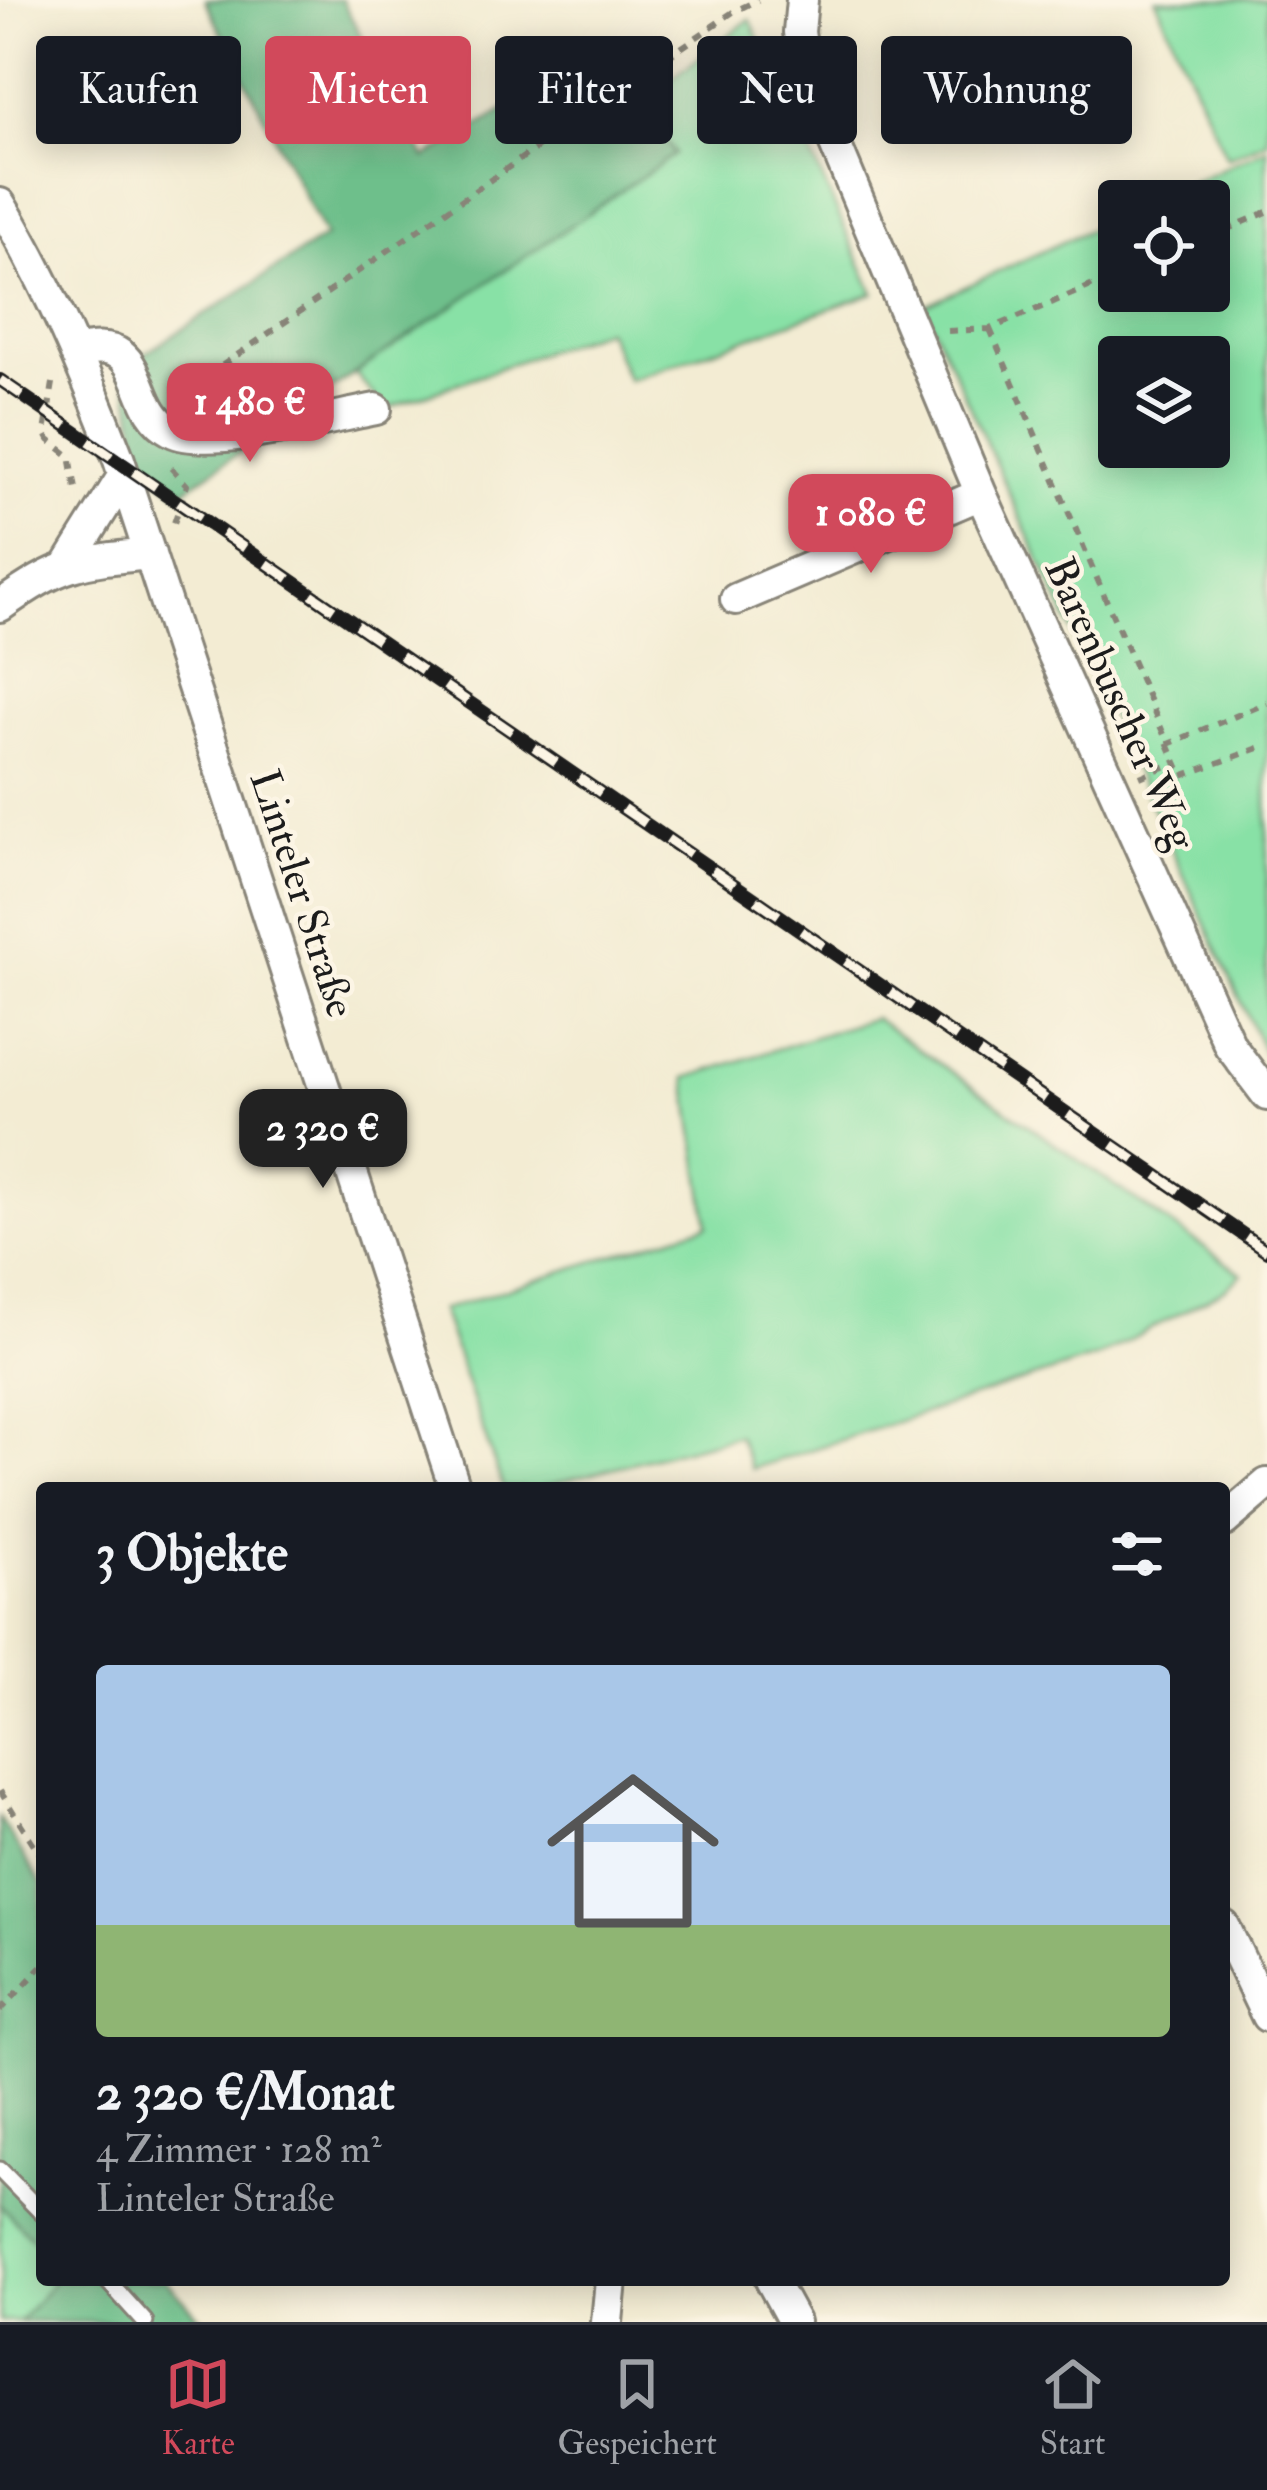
<!DOCTYPE html>
<html lang="de">
<head>
<meta charset="utf-8">
<style>
  :root { --surface:#171b24; --page:#20242c; --text:#f1f3f6; --muted:#9ea1a6; --line:#363941; --accent:#d1495b }
  body { margin:0; font-family:"IM FELL Double Pica",serif; background:var(--page); color:var(--text); height:100vh; display:flex; flex-direction:column; font-size:45px; white-space:nowrap }
  * { box-sizing:border-box; margin:0 }
  p { font-size:39px; color:var(--muted) }
  .icon { flex:none; width:66px; height:66px; fill:none; stroke:currentColor; stroke-width:2; stroke-linecap:round; stroke-linejoin:round }
  .map { position:relative; flex:1; overflow:hidden }
  .drawer { position:absolute; left:36px; top:1482px; width:1194px; height:804px; display:flex; flex-direction:column; background:var(--surface); border-radius:12px; box-shadow:0 6px 30px #0003 }
  .drawer>* { flex:none }
  .top-card { position:absolute; left:36px; top:36px; width:1197px; height:108px; display:flex; gap:24px }
  .fabs { position:absolute; left:1098px; top:180px; display:grid; gap:24px }
  .fabs a { display:grid; place-items:center; width:132px; height:132px; border-radius:12px; background:var(--surface); box-shadow:0 6px 30px #0003; font-size:60px }
  .price { position:absolute; translate:-50% -102px; padding:0 27px; border-radius:24px; background:var(--accent); color:#fff; font-size:39px; line-height:78px; filter:drop-shadow(0 3px 6px #0008) }
  .price::after { content:''; position:absolute; left:50%; top:72px; width:36px; height:27px; margin-left:-18px; background:inherit; clip-path:polygon(0 0,100% 0,50% 100%) }
  .price.on { background:#222; color:#fff }
  ul { padding:0; list-style:none }
  li { display:grid; align-content:center; gap:24px; height:636px; padding:0 60px }
  li+li { border-top:3px solid var(--line) }
  li span { display:grid; place-items:center; height:372px; border-radius:12px; color:#555 }
  li>.icon { margin-inline-start:auto }
  span .icon { width:216px; height:216px; fill:#fffc; stroke-width:1 }
  li b { font-size:51px }
  h2 { display:flex; justify-content:space-between; align-items:center; height:144px; padding:0 60px; font-size:51px }
  .pill { padding:0 42px; border-radius:12px; background:var(--surface); box-shadow:0 6px 30px #0003; font-size:42px; line-height:108px }
  .pill.on { background:var(--accent); color:#fff }
  .dock { display:flex; justify-content:space-around; align-items:center; height:168px; border-top:3px solid var(--line); background:var(--surface); font-size:33px; color:var(--muted) }
  .dock a { display:grid; justify-items:center; gap:6px }
  .dock .on { color:var(--accent) }
  .map>svg:first-child { display:block }
  .green { fill:#88e1a6; stroke:#527e61; stroke-width:3; fill-rule:evenodd }
  .forest { fill:#6ebf8b; stroke:#456e54; stroke-width:3 }
  .lines { fill:none; stroke-linecap:round; stroke-linejoin:round }
  .service-casing { stroke:#888478; stroke-width:21 }
  .minor-casing { stroke:#888478; stroke-width:36 }
  .path { stroke:#888478; stroke-width:6; stroke-dasharray:9 9; stroke-linecap:butt }
  .service { stroke:#fff; stroke-width:15 }
  .minor { stroke:#fff; stroke-width:30 }
  .rail-casing { stroke:#1c1c1c; stroke-width:14 }
  .rail { stroke:#fcf5e5; stroke-width:9; stroke-dasharray:27; stroke-linecap:butt }
  .labels { text-anchor:middle; stroke-width:9; stroke-linejoin:round; paint-order:stroke }
  .street-label { font-size:42px; fill:#1c1c1c; stroke:#fcf5e5 }
</style>
</head>
<body>
<div class="map">
<svg width="1267" height="2322" viewBox="0 0 1267 2322">
  <rect width="100%" height="100%" fill="#fcf5e5"/>
  <filter id="ink" filterUnits="userSpaceOnUse"><feTurbulence type="fractalNoise" baseFrequency=".00833" numOctaves="2"/><feDisplacementMap in="SourceGraphic" scale="24" xChannelSelector="R" yChannelSelector="G"/><feConvolveMatrix kernelMatrix="1 2 1 2 8 2 1 2 1" color-interpolation-filters="sRGB"/></filter>
  <filter id="wash" filterUnits="userSpaceOnUse"><feTurbulence type="fractalNoise" baseFrequency=".004" numOctaves="4" result="noise"/><feDisplacementMap in="SourceGraphic" scale="48" xChannelSelector="R" yChannelSelector="G"/><feGaussianBlur stdDeviation="2.7" result="paint"/><feColorMatrix in="noise" values="0 0 0 0 0 0 0 0 0 0 0 0 0 0 0 0 0 1.4 0 .05"/><feComposite in="paint" operator="in"/></filter>
  <g filter="url(#wash)">
    <rect width="100%" height="100%" fill="#f3ecd3"/>
    <path class="green" d="M1156 0H1267V141L1227 158Z
      M750 19 874 293 628 380 606 329 385 410 355 373 674 154 638 104Z
      M1267 148V1059L924 306 1119 216V291H1209V201H1151ZM1119 357H1209V447H1119Z
      M874 1018 1242 1274 1225 1289 1098 1357 751 1469 738 1435 537 1488H503L441 1310 708 1225 686 1078Z
      M0 2205 42 2249V2280H55L19 2322H0Z"/>
    <path class="forest" d="M205 0H342L425 158 601 53 675 154 179 494 142 464 124 367 325 237Z
      M0 1819 42 1885V2249L0 2205Z
      M55 2280H166L204 2322H19Z"/>
  </g>
  <g filter="url(#ink)">
    <g class="lines">
      <defs>
        <path id="service" d="M0 2170 42 2213
          M107 2280 145 2322"/>
        <path id="minor" d="M802 0 799 32 805 72 981 494 1230 1046 1267 1095
          M0 204C49 285 85 372 119 460L455 1488
          M77 352C151 331 126 408 172 431 208 450 332 417 376 409
          M69 563 124 475
          M736 599 981 494
          M0 606C60 563 78 561 150 554
          M1224 1521 1267 1484
          M1224 1926 1267 2016
          M771 2280 794 2322
          M607 2322 611 2280"/>
      </defs>
      <use href="#service" class="service-casing"/>
      <use href="#minor" class="minor-casing"/>
      <path class="path" d="M1209 237 1267 212
        M990 329 1168 744 1267 703
        M948 331 990 329 1119 274
        M53 383 45 432 49 440 70 456 76 489
        M178 396 733 12 758 0
        M171 468 187 485 174 523
        M1168 744 1182 776 1267 745
        M1140 777 1176 762
        M0 1791 42 1857
        M0 2011 42 1966"/>
      <use href="#service" class="service"/>
      <use href="#minor" class="minor"/>
      <defs>
        <path id="rail" d="M0 380 1267 1251"/>
      </defs>
      <use href="#rail" class="rail-casing"/>
      <use href="#rail" class="rail"/>
    </g>
  </g>
  <g class="labels">
    <g class="street-label">
      <text transform="translate(1122 703) rotate(66)" y="15">Barenbuscher Weg</text>
      <text transform="translate(304 893) rotate(72)" y="15">Linteler Straße</text>
    </g>
  </g>
</svg>
<div class="fabs">
<a><svg class="icon" aria-label="locate" viewBox="0 0 24 24"><circle cx="12" cy="12" r="6"/><path d="M12 2v4M12 18v4M2 12h4M18 12h4"/></svg></a>
<a><svg class="icon" aria-label="layers" viewBox="0 0 24 24"><path d="M12 4l9 5-9 5-9-5zM3 14l9 5 9-5"/></svg></a>
</div>
<b class="price" style="left:250px;top:465px">1 480 €</b>
<b class="price" style="left:871px;top:576px">1 080 €</b>
<b class="price on" style="left:323px;top:1191px">2 320 €</b>
<div class="top-card">
<a class="pill">Kaufen</a>
<a class="pill on">Mieten</a>
<a class="pill">Filter</a>
<a class="pill">Neu</a>
<a class="pill">Wohnung</a>
</div>
<section class="drawer">
<h2>3 Objekte<svg class="icon" aria-label="filters" viewBox="0 0 24 24"><path d="M4 7h16M4 17h16"/><circle cx="9" cy="7" r="2"/><circle cx="15" cy="17" r="2"/></svg></h2>
<ul>
<li><span style="background:linear-gradient(#a9c7e8 70%,#8fb573 0)"><svg class="icon" aria-label="home" viewBox="0 0 24 24"><path d="M3 11l9-7 9 7M6 9v11h12V9"/></svg></span><div><b>2 320 €/Monat</b><p>4 Zimmer · 128 m²</p><p>Linteler Straße</p></div></li>
</ul>
</section>
</div>
<nav class="dock">
<a class="on"><svg class="icon" aria-label="map" viewBox="0 0 24 24"><path d="M3 6l6-2 6 2 6-2v14l-6 2-6-2-6 2zM9 4v14M15 6v14"/></svg>Karte</a>
<a><svg class="icon" aria-label="saved" viewBox="0 0 24 24"><path d="M7 4h10v16l-5-4-5 4z"/></svg>Gespeichert</a>
<a><svg class="icon" aria-label="home" viewBox="0 0 24 24"><path d="M3 11l9-7 9 7M6 9v11h12V9"/></svg>Start</a>
</nav>
</body>
</html>
